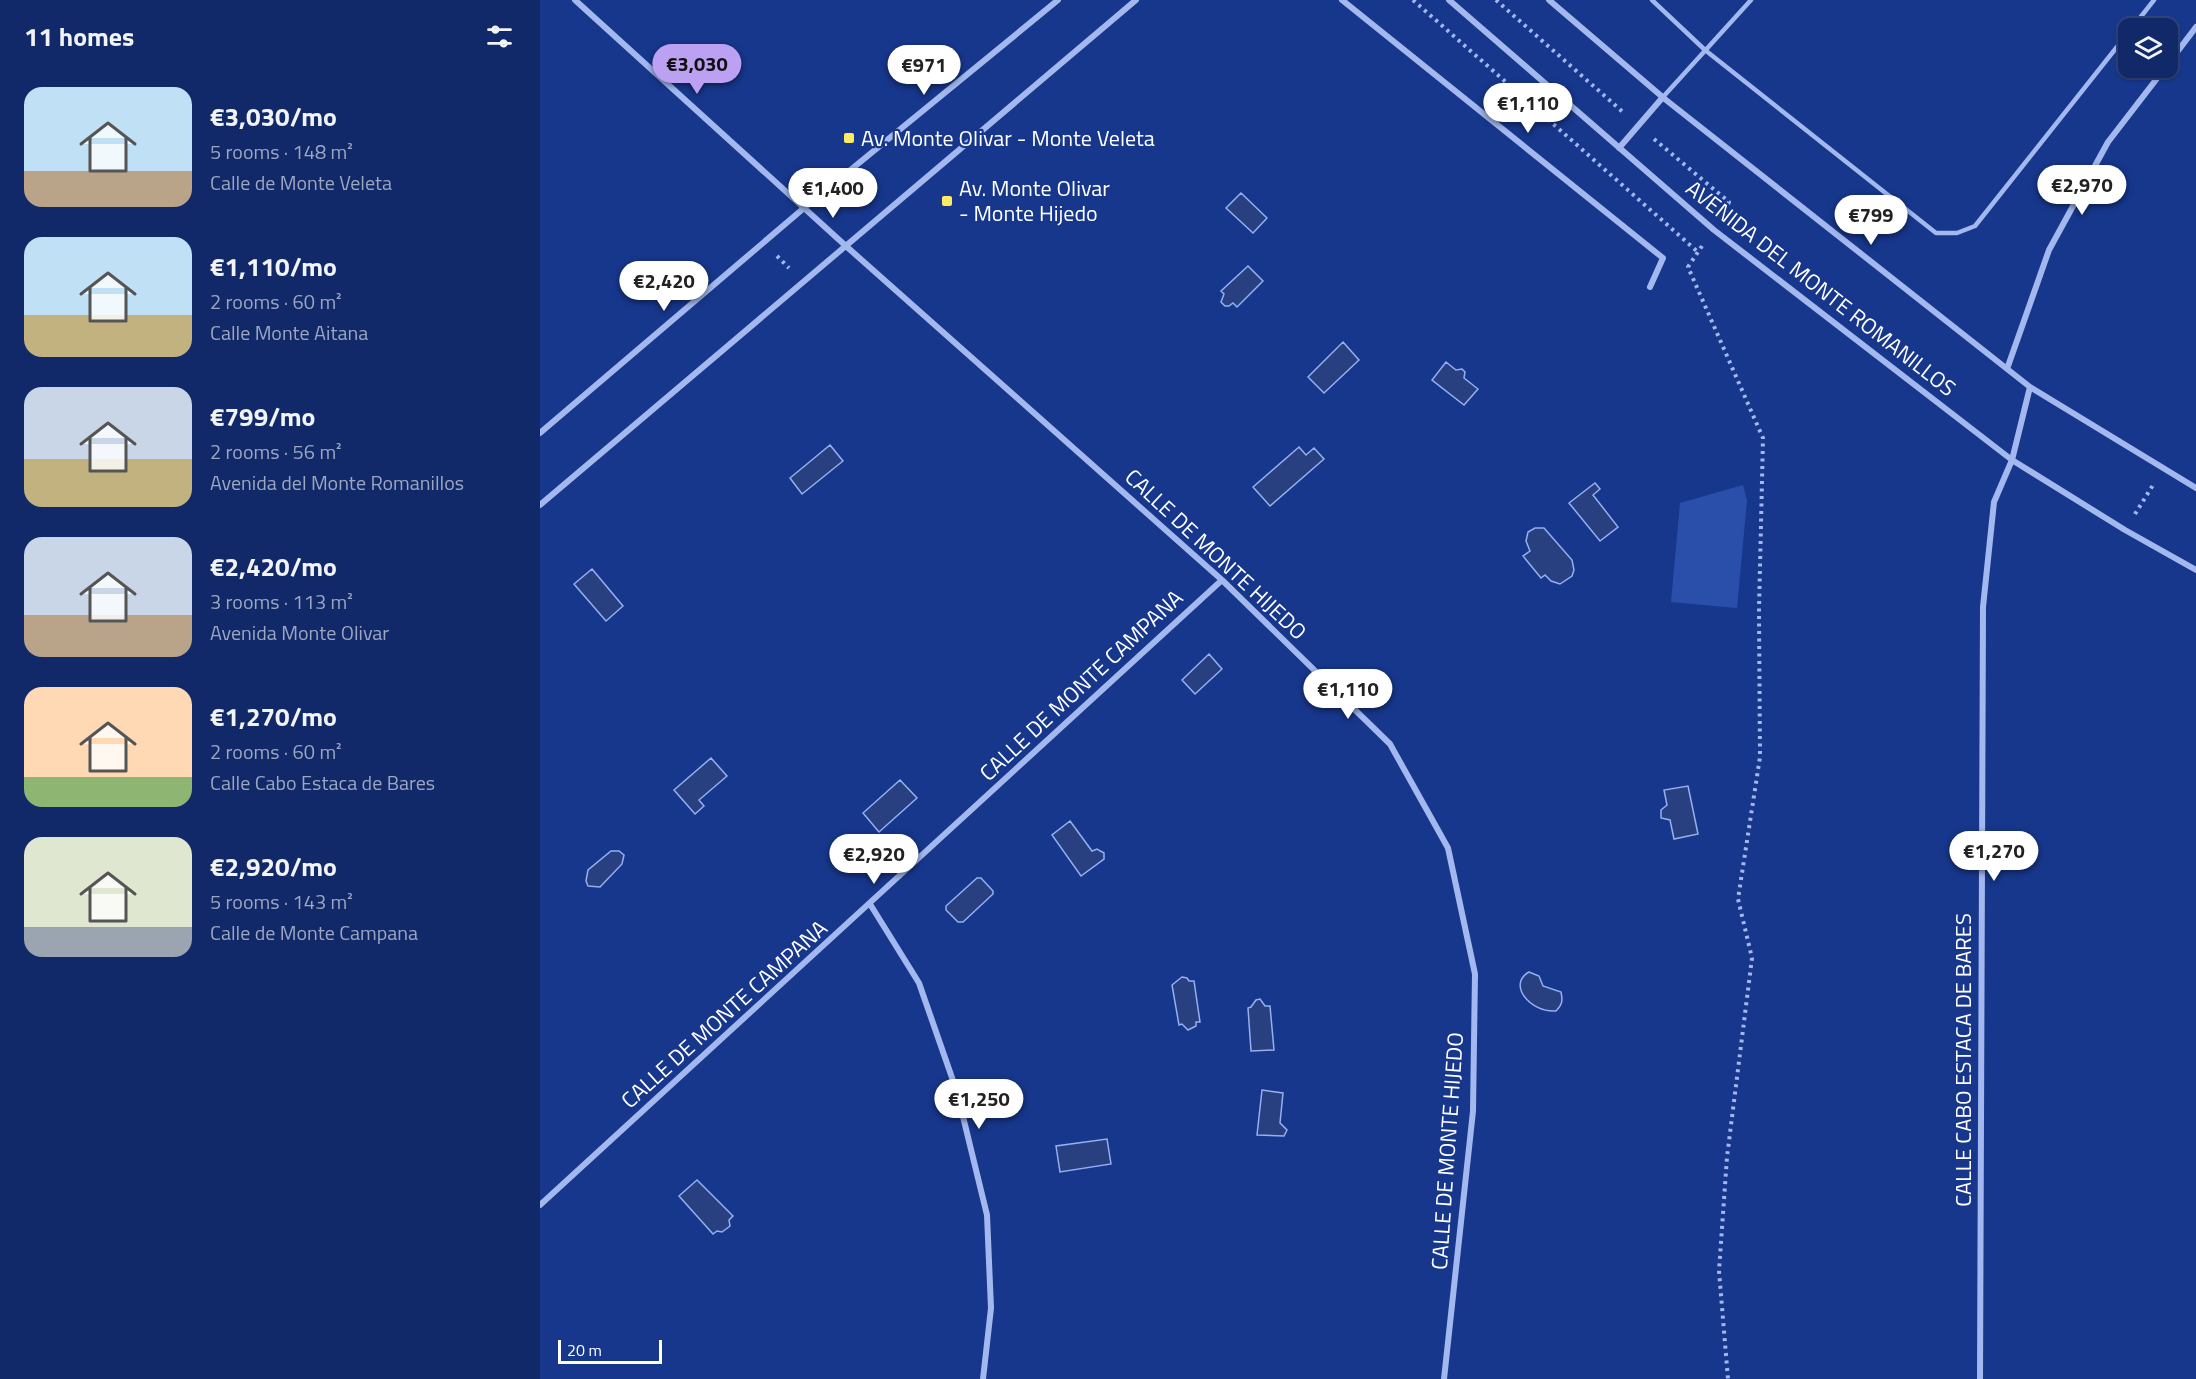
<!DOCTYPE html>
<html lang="en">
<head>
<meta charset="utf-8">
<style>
  :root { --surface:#112969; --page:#1a316f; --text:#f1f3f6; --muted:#9ca6c0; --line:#30457d; --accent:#bca0f2 }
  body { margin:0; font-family:"Titillium Web",sans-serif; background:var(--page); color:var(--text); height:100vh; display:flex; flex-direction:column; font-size:22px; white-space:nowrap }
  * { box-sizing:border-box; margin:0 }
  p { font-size:20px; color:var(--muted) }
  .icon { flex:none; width:33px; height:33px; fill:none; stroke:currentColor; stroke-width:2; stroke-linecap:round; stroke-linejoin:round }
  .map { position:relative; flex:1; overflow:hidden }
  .panel { display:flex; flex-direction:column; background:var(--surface); width:540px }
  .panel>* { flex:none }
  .controls { position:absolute; left:1578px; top:18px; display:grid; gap:12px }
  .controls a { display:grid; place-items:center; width:60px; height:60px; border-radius:12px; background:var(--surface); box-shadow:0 2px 4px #0004,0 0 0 2px var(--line); font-size:30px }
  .scale { position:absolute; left:18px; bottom:15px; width:104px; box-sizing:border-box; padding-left:6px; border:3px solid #fff; border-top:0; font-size:16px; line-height:21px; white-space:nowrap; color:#fff; -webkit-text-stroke:4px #17378c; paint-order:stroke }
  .price { position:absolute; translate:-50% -51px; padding:0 14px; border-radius:21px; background:#fff; color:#222; font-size:20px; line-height:39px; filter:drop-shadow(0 2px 3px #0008) }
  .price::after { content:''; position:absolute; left:50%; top:36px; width:18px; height:14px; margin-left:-9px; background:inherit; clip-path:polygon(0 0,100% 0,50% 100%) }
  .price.selected { background:var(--accent); color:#111 }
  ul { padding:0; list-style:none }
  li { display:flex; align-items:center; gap:18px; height:150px; padding:0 24px }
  li span { display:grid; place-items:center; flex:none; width:168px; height:120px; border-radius:18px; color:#555 }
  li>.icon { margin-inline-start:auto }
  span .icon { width:72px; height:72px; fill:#fffc; stroke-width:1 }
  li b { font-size:26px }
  h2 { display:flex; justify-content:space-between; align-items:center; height:72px; padding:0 24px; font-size:26px }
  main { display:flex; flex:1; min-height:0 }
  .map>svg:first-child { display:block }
  .green { fill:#2a4fab }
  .water { fill:#284080; stroke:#94b0f1; stroke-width:1.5 }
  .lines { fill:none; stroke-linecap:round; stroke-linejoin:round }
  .path { stroke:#a2b8ef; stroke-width:4; stroke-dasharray:3 4.5; stroke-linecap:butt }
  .lane { stroke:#a2b8ef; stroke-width:4.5 }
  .street { stroke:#a2b8ef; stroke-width:6 }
  .poi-dot { fill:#ffeb60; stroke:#17378c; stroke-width:2 }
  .labels { text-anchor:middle; stroke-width:4.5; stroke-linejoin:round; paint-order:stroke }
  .poi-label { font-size:22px; fill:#fff; stroke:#17378c; text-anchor:start }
  .street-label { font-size:22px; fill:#fff; stroke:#17378c }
</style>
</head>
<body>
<main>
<section class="panel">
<h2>11 homes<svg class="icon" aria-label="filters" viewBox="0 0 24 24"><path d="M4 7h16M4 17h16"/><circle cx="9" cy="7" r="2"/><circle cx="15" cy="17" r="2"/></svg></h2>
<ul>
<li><span style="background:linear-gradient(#bfe0f5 70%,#b9a48a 0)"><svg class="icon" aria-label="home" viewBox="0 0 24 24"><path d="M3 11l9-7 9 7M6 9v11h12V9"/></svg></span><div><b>€3,030/mo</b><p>5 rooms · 148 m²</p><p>Calle de Monte Veleta</p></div></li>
<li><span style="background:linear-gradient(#bfe0f5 65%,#c2b280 0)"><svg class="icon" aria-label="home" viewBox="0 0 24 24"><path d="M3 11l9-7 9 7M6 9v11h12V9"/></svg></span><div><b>€1,110/mo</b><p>2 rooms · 60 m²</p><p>Calle Monte Aitana</p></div></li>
<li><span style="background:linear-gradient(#c9d6e8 60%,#c2b280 0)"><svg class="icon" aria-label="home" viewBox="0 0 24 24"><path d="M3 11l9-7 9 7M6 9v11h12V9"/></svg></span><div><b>€799/mo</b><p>2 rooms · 56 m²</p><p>Avenida del Monte Romanillos</p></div></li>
<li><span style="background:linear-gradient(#c9d6e8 65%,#b9a48a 0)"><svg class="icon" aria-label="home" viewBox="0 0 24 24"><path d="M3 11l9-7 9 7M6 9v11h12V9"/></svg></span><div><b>€2,420/mo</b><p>3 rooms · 113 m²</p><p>Avenida Monte Olivar</p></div></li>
<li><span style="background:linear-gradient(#ffd9b3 75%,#8fb573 0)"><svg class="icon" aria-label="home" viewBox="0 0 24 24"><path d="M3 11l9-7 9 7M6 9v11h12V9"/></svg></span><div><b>€1,270/mo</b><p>2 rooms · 60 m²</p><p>Calle Cabo Estaca de Bares</p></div></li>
<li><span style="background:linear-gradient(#dfe7d0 75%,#9aa5b1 0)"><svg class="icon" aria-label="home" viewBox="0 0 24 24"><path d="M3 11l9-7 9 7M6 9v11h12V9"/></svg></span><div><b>€2,920/mo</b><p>5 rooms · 143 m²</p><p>Calle de Monte Campana</p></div></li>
</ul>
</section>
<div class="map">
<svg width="1656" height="1379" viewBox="0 0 1656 1379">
  <rect width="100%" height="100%" fill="#17378c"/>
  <path class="green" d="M1203 485 1207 500 1197 608 1131 602 1140 503Z"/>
  <path class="water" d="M701 193 727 218 713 233 686 208Z
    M708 266 723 281 697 307 693 303 689 306H685L681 302 684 294 681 291Z
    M803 342 819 360 784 393 768 377Z
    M906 362 916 370 922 369 925 372 924 378 938 389 924 405 892 380Z
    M290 445 303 461 262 494 250 478Z
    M759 447 766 455 774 448 784 459 730 506 713 487Z
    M1055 483 1060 489 1053 495 1078 527 1060 541 1029 503Z
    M995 528H1004L1032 560 1034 570 1032 576 1020 584 1011 581 1005 575 1001 578 983 556 990 551 986 541 988 532Z
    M52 569 83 606 66 621 34 584Z
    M669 654 682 669 655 694 642 680Z
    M171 758 187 776 159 800 164 806 155 814 134 790Z
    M360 780 377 798 339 832 323 813Z
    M1148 786 1158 834 1134 839 1130 820 1121 818V810L1127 805 1124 790Z
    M530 821 552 851 557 849 564 853V859L541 876 512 835Z
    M71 851H79L84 855 82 864 60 887 48 886 46 881 48 870Z
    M437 878H441L453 891V894L423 922H418L406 910V906Z
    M989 972 999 976 1003 986 1021 992C1023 1001 1022 1005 1016 1011 990 1013 967 984 989 972Z
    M642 977 647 978 649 981H654L660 1022H656V1026L648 1030 642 1024 639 1025 632 985Z
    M720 999 725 1006H730L734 1050 711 1051 708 1008 711 1007 716 1000Z
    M722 1090 743 1093 740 1123 747 1130 744 1136 717 1135Z
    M567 1139 571 1164 520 1172 516 1146Z
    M157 1180 193 1216 189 1220 190 1226 182 1232 177 1231 173 1234 139 1196Z"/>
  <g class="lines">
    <path class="path" d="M873 0 1158 252
      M956 0 1084 113
      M1114 139 1189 202 1184 212
      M317 188 328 200
      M1162 246 1148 267 1223 438 1219 610 1220 757 1198 899 1212 958 1187 1157 1179 1271 1188 1379
      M237 256 249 268
      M1595 514 1613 485"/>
    <path class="lane" d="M1112 0 1165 50 1396 233H1417L1435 226 1588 33
      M1592 28 1614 0
      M1123 97 1211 0"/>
    <path class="street" d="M35 0 307 247 682 580 850 744 908 848 935 974 933 1111 904 1379
      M802 0 1123 258 1110 287
      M909 0 1174 230 1472 460 1585 530 1656 570
      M1009 0 1126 100 1490 387 1656 488
      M1628 64 1656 27
      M1079 148 1123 97
      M1467 369 1509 250 1568 142 1625 68
      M0 433 264 208 518 0
      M0 505 596 0
      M330 904 379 983 417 1092 447 1215 451 1308 443 1379
      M0 1205 682 580
      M1440 1379 1443 607 1454 502 1472 460 1490 387"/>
  </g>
  <g class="poi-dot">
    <rect x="303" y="132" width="12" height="12" rx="3"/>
    <rect x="401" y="195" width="12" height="12" rx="3"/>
  </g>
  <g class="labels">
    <g class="poi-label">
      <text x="321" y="146">Av. Monte Olivar - Monte Veleta</text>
      <text x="419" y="196">Av. Monte Olivar<tspan x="419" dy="25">- Monte Hijedo</tspan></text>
    </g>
    <g class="street-label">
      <text transform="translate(1281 288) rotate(38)" y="8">AVENIDA DEL MONTE ROMANILLOS</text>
      <text transform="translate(676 554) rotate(43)" y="8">CALLE DE MONTE HIJEDO</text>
      <text transform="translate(541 685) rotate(-43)" y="8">CALLE DE MONTE CAMPANA</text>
      <text transform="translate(184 1014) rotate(-42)" y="8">CALLE DE MONTE CAMPANA</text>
      <text transform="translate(1423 1060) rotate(-90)" y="8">CALLE CABO ESTACA DE BARES</text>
      <text transform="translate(907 1151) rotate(-86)" y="8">CALLE DE MONTE HIJEDO</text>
    </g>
  </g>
</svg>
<div class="controls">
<a><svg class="icon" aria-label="layers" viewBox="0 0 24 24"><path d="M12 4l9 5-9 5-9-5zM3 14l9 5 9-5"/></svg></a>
</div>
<div class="scale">20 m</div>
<b class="price selected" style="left:157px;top:95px">€3,030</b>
<b class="price" style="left:384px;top:96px">€971</b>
<b class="price" style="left:988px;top:134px">€1,110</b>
<b class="price" style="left:1542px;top:216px">€2,970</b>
<b class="price" style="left:293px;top:219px">€1,400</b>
<b class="price" style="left:1331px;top:246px">€799</b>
<b class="price" style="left:124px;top:312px">€2,420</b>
<b class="price" style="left:808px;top:720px">€1,110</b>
<b class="price" style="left:1454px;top:882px">€1,270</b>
<b class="price" style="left:334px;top:885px">€2,920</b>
<b class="price" style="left:439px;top:1130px">€1,250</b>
</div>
</main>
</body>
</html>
